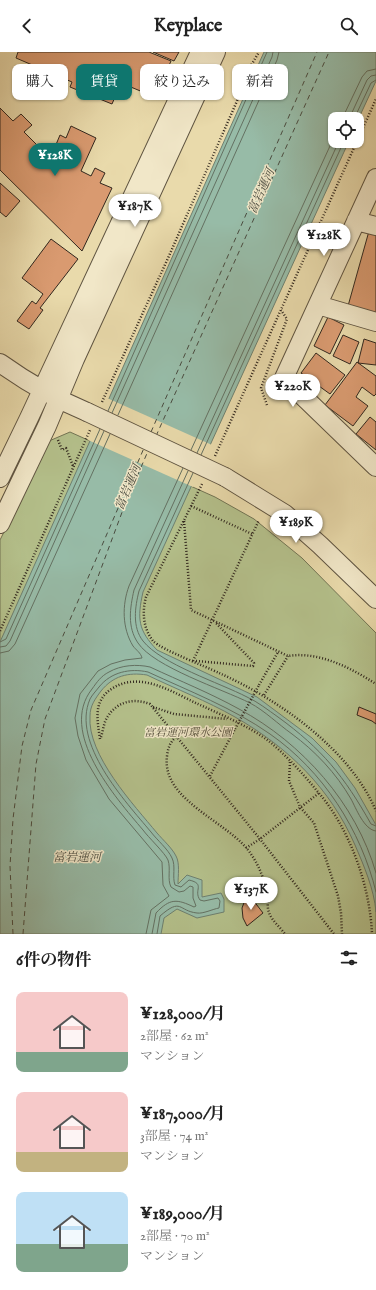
<!DOCTYPE html>
<html lang="ja">
<head>
<meta charset="utf-8">
<style>
  :root { --surface:#fff; --page:#f6f6f6; --text:#222; --muted:#767676; --accent:#0f766e }
  body { margin:0; font-family:"IM FELL English","Noto Serif JP",serif; background:var(--page); color:var(--text); height:100vh; display:flex; flex-direction:column; font-size:15px; white-space:nowrap }
  * { box-sizing:border-box; margin:0 }
  p { font-size:13px; color:var(--muted) }
  .icon { flex:none; width:22px; height:22px; fill:none; stroke:currentColor; stroke-width:2; stroke-linecap:round; stroke-linejoin:round }
  .map { position:relative; height:882px; overflow:hidden }
  .panel { display:flex; flex-direction:column; background:var(--surface); flex:1 }
  .panel>* { flex:none }
  .guide { position:absolute; left:12px; top:12px; width:352px; height:36px; display:flex; gap:8px }
  .controls { position:absolute; left:328px; top:60px; display:grid; gap:8px }
  .controls a { display:grid; place-items:center; width:36px; height:36px; border-radius:8px; background:var(--surface); box-shadow:0 1px 3px #0004; font-size:20px }
  .price { position:absolute; translate:-50% -34px; padding:0 9px; border-radius:14px; background:#fff; color:#222; font-size:13px; line-height:26px; filter:drop-shadow(0 1px 2px #0008) }
  .price::after { content:''; position:absolute; left:50%; top:24px; width:12px; height:9px; margin-left:-6px; background:inherit; clip-path:polygon(0 0,100% 0,50% 100%) }
  .price.active { background:var(--accent); color:#fff }
  ul { padding:0; list-style:none }
  li { display:flex; align-items:center; gap:12px; height:100px; padding:0 16px }
  li span { display:grid; place-items:center; flex:none; width:112px; height:80px; border-radius:8px; color:#555 }
  li>.icon { margin-inline-start:auto }
  span .icon { width:48px; height:48px; fill:#fffc; stroke-width:1 }
  li b { font-size:17px }
  h2 { display:flex; justify-content:space-between; align-items:center; height:48px; padding:0 16px; font-size:17px }
  .pill { padding:0 14px; border-radius:8px; background:var(--surface); box-shadow:0 1px 3px #0004; font-size:14px; line-height:36px }
  .pill.active { background:var(--accent); color:#fff }
  header { display:flex; justify-content:space-between; align-items:center; height:52px; padding:0 16px; background:var(--surface); font-size:18px; font-weight:700 }
  .map>svg:first-child { display:block }
  .green { fill:#b4c08b; stroke:#727454 }
  .water { fill:#97bba7; stroke:#6e8070 }
  .pier { fill:#e9daab }
  .lines { fill:none; stroke-linecap:round; stroke-linejoin:round }
  .shore { stroke:#647162; stroke-width:1 }
  .ferry { stroke:#4a4c40; stroke-width:1; stroke-dasharray:5 4; stroke-linecap:butt }
  .building { fill:#d99a70; stroke:#31271e }
  .minor-casing { stroke:#5f5441; stroke-width:20 }
  .path { stroke:#31271e; stroke-width:2.5; stroke-dasharray:1 2; stroke-linecap:butt }
  .minor { stroke:#f1e7c8; stroke-width:18 }
  .minor-bridge-casing { stroke:#5f5441; stroke-width:20; stroke-linecap:butt }
  .path-bridge { stroke:#31271e; stroke-width:2.5; stroke-dasharray:1 2; stroke-linecap:butt }
  .minor-bridge { stroke:#f1e7c8; stroke-width:18 }
  .labels { text-anchor:middle; stroke-width:3; stroke-linejoin:round; paint-order:stroke }
  .park-label { font-size:11px; font-style:italic; fill:#524d39; stroke:#f1e7c8 }
  .water-label { font-size:12px; font-style:italic; fill:#4a4c40; stroke:#f1e7c8 }
</style>
</head>
<body>
<header><svg class="icon" aria-label="back" viewBox="0 0 24 24"><path d="M15 5l-7 7 7 7"/></svg>Keyplace<svg class="icon" aria-label="search" viewBox="0 0 24 24"><circle cx="10" cy="10" r="6"/><path d="M15 15l6 6"/></svg></header>
<div class="map">
<svg width="376" height="882" viewBox="0 0 376 882">
  <rect width="100%" height="100%" fill="#e9daab"/>
  <filter id="stains"><feTurbulence type="fractalNoise" baseFrequency=".005" numOctaves="4"/><feColorMatrix values="0 0 0 0 .2 0 0 0 0 .09 0 0 0 0 .02 0 0 0 .5 -.17"/></filter>
  <radialGradient id="worn" r=".72"><stop offset=".6" stop-color="#630" stop-opacity="0"/><stop offset="1" stop-color="#630" stop-opacity=".3"/></radialGradient>
  <path class="green" d="M70 380 215 445 254 467 302 506 376 581V882H0V488L49 389Z"/>
  <path class="water" d="M264 0H376V29L357 70V67H335V89H349L143 540C137 567 138 578 157 598L257 645 312 686 336 710 355 736 376 773V860C374 837 364 814 355 793 330 736 289 696 235 665 207 649 176 637 147 623 128 620 113 624 101 639 95 647 90 654 90 664 87 703 134 753 157 781 163 788 172 796 176 804 180 811 178 824 178 832L187 823 202 828V845L221 841 224 847V860L197 866 177 857 164 866 161 882H0V590Z"/>
  <path class="pier" d="M107 346 212 393 193 435 88 388Z"/>
  <g class="lines">
    <path class="shore" d="M342 67 362 25 367 19 376 17
      M349 67 367 28 371 24 376 23
      M354 67 371 31 376 28
      M108 359 267 0
      M112 361 272 5 273 0
      M118 363 277 8 279 0
      M191 398 335 83
      M197 401 339 89
      M201 403 344 89
      M188 419 134 538C130 556 127 575 138 591 154 615 222 637 250 651 265 659 278 672 292 682 315 699 336 721 351 747 356 756 364 778 376 779
      M193 421 139 539C135 555 132 575 143 589 161 612 220 631 247 645 258 650 268 658 278 665 322 697 344 724 371 772L376 774
      M0 590 6 587 100 377
      M0 595 6 594 10 589 104 379
      M0 601 9 599 15 592 110 382
      M146 882 151 858 169 844 163 833 162 810 109 747 86 708 78 684 75 666 80 642 98 619 111 612 125 608 142 606C141 601 136 598 133 594 122 576 122 553 129 534L183 416
      M152 882 156 861C170 846 177 847 194 855L196 854 193 846V835L190 834 184 839 179 840 171 835C167 827 171 817 168 808 165 801 148 785 143 778 115 745 58 680 92 637 97 630 101 624 109 620 121 613 137 612 150 615 180 629 210 641 239 657 302 691 356 751 376 821
      M157 882 160 864C182 845 178 859 197 861 203 862 213 857 219 856L220 849 218 846 204 849 200 848C193 838 206 832 189 828L181 835 175 833C172 825 176 814 172 806 168 797 157 788 151 780 125 749 71 691 90 647 92 643 96 639 99 635 111 620 130 616 148 620 189 639 233 656 270 682 323 719 361 778 376 840"/>
    <path class="ferry" d="M151 380 317 0
      M156 384 329 0
      M13 882 10 814 13 767 22 694 31 658 144 396
      M23 882 36 712 45 667 124 455 148 399"/>
  </g>
  <path class="building" d="M18 0H149L171 9 155 45 121 31 112 52 70 35 72 30 16 6Z
    M153 0H179L174 9Z
    M0 56 13 69 21 62 32 73 24 80 48 104 56 108 61 98 55 95 60 83 66 86 71 74 96 86 81 119 91 124 95 116 105 121 100 131 112 136 82 199 0 118Z
    M0 131 20 149 6 165 0 160Z
    M369 179 376 182V261L348 254Z
    M51 187 78 207 40 256 43 258 29 277 17 269 32 249 36 252 43 242 22 226Z
    M328 265 344 273 330 302 314 294Z
    M343 283 359 290 350 312 333 304Z
    M364 287 376 291V313L358 311Z
    M316 301 345 323 330 342 301 321Z
    M357 310 376 324V342L374 344 362 335 356 345 368 354 353 374 325 353Z
    M370 365 376 370V398L356 382Z
    M359 655 376 662V672L372 669 357 663Z
    M250 844 263 861 247 874 243 866 242 856 245 848Z"/>
  <g class="lines">
    <defs>
      <path id="minor" d="M376 126 284 326 376 415
        M356 169 376 174
        M318 253 376 270
        M0 311C28 331 56 347 87 360
        M225 425 285 462 320 493 376 547
        M0 426 29 366 200 0
        M0 472 47 374 75 307 216 0"/>
    </defs>
    <use href="#minor" class="minor-casing"/>
    <path class="path" d="M102 350 169 204 237 49 246 22 259 0
      M267 353 261 336 287 267 281 258
      M58 388 62 398 66 396 73 414
      M215 404 376 47
      M202 432 146 545C142 560 143 576 153 589 162 598 205 614 219 621 278 647 350 697 376 759
      M191 454 252 482
      M184 469 191 558 288 604C319 599 351 616 376 632
      M0 579 90 378
      M193 609 259 468
      M196 609 253 614 254 611 215 570
      M259 633 278 600
      M264 643 288 604
      M153 655 174 662 227 667
      M101 685C103 679 104 669 108 664 118 649 134 646 150 652L260 787 334 882
      M176 685C170 690 168 696 167 704 161 749 230 770 251 802 260 815 265 830 268 845 268 850 267 856 269 860 271 868 281 876 285 882
      M100 687C97 666 93 648 113 636 141 619 172 640 198 652 222 663 249 674 270 690 287 704 304 723 318 740 350 777 370 834 372 882
      M290 710 289 729 300 755 314 771 338 844 341 861 342 882
      M210 724 235 677
      M246 796 260 787 319 741"/>
    <use href="#minor" class="minor"/>
    <defs>
      <path id="minor-bridge" d="M87 360 225 425"/>
    </defs>
    <use href="#minor-bridge" class="minor-bridge-casing"/>
    <path class="path-bridge" d="M235 677 259 633"/>
    <use href="#minor-bridge" class="minor-bridge"/>
  </g>
  <g class="labels">
    <g class="park-label">
      <text x="188" y="684">富岩運河環水公園</text>
    </g>
    <g class="water-label">
      <text transform="translate(261 139) rotate(-66)" y="4">富岩運河</text>
      <text transform="translate(128 435) rotate(-67)" y="4">富岩運河</text>
      <text x="77" y="809">富岩運河</text>
    </g>
  </g>
  <rect width="100%" height="100%" filter="url(#stains)"/>
  <rect width="100%" height="100%" fill="url(#worn)"/>
</svg>
<div class="controls">
<a><svg class="icon" aria-label="locate" viewBox="0 0 24 24"><circle cx="12" cy="12" r="6"/><path d="M12 2v4M12 18v4M2 12h4M18 12h4"/></svg></a>
</div>
<b class="price active" style="left:55px;top:125px">¥128K</b>
<b class="price" style="left:135px;top:176px">¥187K</b>
<b class="price" style="left:324px;top:205px">¥128K</b>
<b class="price" style="left:293px;top:356px">¥220K</b>
<b class="price" style="left:296px;top:492px">¥189K</b>
<b class="price" style="left:251px;top:859px">¥137K</b>
<div class="guide">
<a class="pill">購入</a>
<a class="pill active">賃貸</a>
<a class="pill">絞り込み</a>
<a class="pill">新着</a>
</div>
</div>
<section class="panel">
<h2>6件の物件<svg class="icon" aria-label="filters" viewBox="0 0 24 24"><path d="M4 7h16M4 17h16"/><circle cx="9" cy="7" r="2"/><circle cx="15" cy="17" r="2"/></svg></h2>
<ul>
<li><span style="background:linear-gradient(#f6c9c9 75%,#7fa58c 0)"><svg class="icon" aria-label="home" viewBox="0 0 24 24"><path d="M3 11l9-7 9 7M6 9v11h12V9"/></svg></span><div><b>¥128,000/月</b><p>2部屋 · 62 m²</p><p>マンション</p></div></li>
<li><span style="background:linear-gradient(#f6c9c9 75%,#c2b280 0)"><svg class="icon" aria-label="home" viewBox="0 0 24 24"><path d="M3 11l9-7 9 7M6 9v11h12V9"/></svg></span><div><b>¥187,000/月</b><p>3部屋 · 74 m²</p><p>マンション</p></div></li>
<li><span style="background:linear-gradient(#bfe0f5 65%,#7fa58c 0)"><svg class="icon" aria-label="home" viewBox="0 0 24 24"><path d="M3 11l9-7 9 7M6 9v11h12V9"/></svg></span><div><b>¥189,000/月</b><p>2部屋 · 70 m²</p><p>マンション</p></div></li>
</ul>
</section>
</body>
</html>
